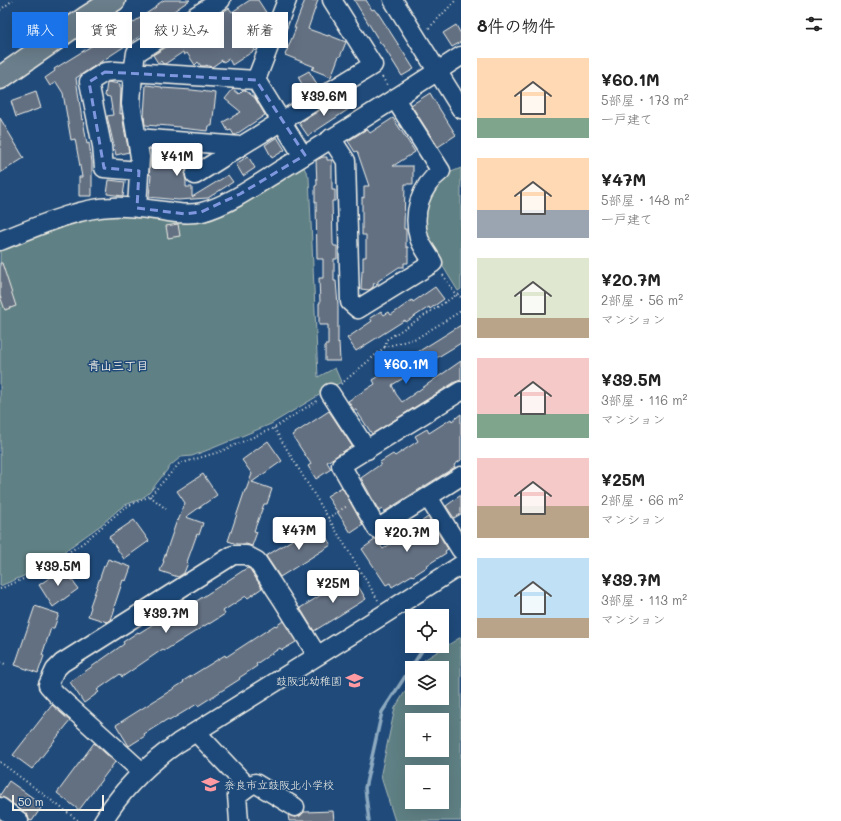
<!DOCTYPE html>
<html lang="ja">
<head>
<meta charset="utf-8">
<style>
  :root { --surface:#fff; --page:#f2f2f2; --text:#222; --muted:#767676; --accent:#1a73e8 }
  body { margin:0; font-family:Mali,"Klee One",sans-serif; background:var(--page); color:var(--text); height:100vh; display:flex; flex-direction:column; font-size:15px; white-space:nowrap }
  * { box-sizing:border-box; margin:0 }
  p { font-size:13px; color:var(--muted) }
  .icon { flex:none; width:22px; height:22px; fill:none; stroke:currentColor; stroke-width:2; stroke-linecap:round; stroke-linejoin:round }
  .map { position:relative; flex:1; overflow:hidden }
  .details { display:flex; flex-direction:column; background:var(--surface); width:380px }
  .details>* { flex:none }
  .banner { position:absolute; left:12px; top:12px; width:380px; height:36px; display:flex; gap:8px }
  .tools { position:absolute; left:405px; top:609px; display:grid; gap:8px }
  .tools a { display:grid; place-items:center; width:44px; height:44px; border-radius:0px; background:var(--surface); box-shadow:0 4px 16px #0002; font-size:20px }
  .scale { position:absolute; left:12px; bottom:10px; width:92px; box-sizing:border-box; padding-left:4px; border:2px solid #f4f1e8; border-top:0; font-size:11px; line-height:14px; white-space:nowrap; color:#f4f1e8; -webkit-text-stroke:3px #1f4a7a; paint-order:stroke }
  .price { position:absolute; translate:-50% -34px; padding:0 9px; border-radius:4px; background:#fff; color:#222; font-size:13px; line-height:26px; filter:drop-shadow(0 1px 2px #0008) }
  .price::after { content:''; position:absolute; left:50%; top:24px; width:12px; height:9px; margin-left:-6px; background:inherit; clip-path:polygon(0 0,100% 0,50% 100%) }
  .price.current { background:var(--accent); color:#fff }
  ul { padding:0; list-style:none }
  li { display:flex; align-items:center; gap:12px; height:100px; padding:0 16px }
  li span { display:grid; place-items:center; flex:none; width:112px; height:80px; border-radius:0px; color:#555 }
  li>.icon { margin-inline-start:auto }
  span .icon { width:48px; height:48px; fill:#fffc; stroke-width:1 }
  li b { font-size:17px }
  h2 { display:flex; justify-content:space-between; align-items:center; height:48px; padding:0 16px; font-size:17px }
  .pill { padding:0 14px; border-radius:0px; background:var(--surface); box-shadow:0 4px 16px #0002; font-size:14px; line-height:36px }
  .pill.current { background:var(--accent); color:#fff }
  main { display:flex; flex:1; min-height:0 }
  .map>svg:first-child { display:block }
  .green { fill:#5f8084; stroke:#aab8b6; fill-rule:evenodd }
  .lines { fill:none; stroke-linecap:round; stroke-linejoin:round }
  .stream { stroke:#8daac0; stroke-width:3.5 }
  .building { fill:#637082; stroke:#f4f1e8 }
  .minor-casing { stroke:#f4f1e8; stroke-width:21 }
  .major-casing { stroke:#f4f1e8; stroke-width:25 }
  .path { stroke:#f4f1e8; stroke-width:2; stroke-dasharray:1 3; stroke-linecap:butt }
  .minor { stroke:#1f4a7a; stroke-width:18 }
  .major { stroke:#6b7e8b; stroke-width:22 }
  .marked { fill:none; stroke:#7e97df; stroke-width:3; stroke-dasharray:8 5; stroke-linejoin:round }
  .labels { text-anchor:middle; stroke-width:3; stroke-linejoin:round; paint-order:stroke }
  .poi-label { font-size:11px; fill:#f4f1e8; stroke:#1f4a7a; text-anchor:end }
  .neighbourhood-label { font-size:12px; font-weight:bold; fill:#f4f1e8; stroke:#1f4a7a }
</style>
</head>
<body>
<main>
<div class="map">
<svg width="461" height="821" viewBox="0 0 461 821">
  <rect width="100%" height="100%" fill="#1f4a7a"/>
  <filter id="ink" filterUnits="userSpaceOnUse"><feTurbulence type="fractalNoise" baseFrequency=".025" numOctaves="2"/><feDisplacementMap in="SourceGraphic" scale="8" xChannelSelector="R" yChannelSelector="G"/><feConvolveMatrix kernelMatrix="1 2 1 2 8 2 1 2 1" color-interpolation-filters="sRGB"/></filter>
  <g filter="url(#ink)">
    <path class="green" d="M302 164 309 177 318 377 335 368 341 382 271 424 213 448 192 456 181 457 171 465 149 493 141 499 125 505 118 510 101 525 48 563 31 573 0 586V247L99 213 169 218Z
      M461 168V289L458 291 442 265 427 237 423 218 428 197 449 173Z
      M461 637V821H395L382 780 381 773 395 708 412 680V698H442V668H419L424 660ZM412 720H442V750H412ZM412 772H442V802H412Z"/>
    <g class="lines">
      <path class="stream" d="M369 821 365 788 382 712 425 646"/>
    </g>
    <path class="building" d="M164 0H190L158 22 159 23 145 33 76 78 82 120 83 119 87 144 89 143 92 162V196H79V177H82L75 139 71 140 63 93 56 82 50 86 45 78 55 71 54 69 93 45V44L116 29V28L128 20 131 24 156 7 155 6Z
      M250 0H258L269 17 268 19 263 22 265 27 264 31 252 38 255 43 252 46 255 50 232 65 229 59 223 62 222 60 212 67 208 66 207 65 205 66H201L198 62 195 65 187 53 184 55 183 52 165 64H163L161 61 158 63 153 55 168 46V47L189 33 192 37 220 18 218 15 229 8 232 12Z
      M305 0H318L308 29 328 36V35L346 42 340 57 339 56 331 77 311 69 315 67 285 55 296 28H294Z
      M354 0H366L372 10 374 9 377 13H378L414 69 402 76 382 44H381Z
      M456 25 461 34V42L452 47 443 33Z
      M309 71 317 84 306 91 298 77Z
      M108 82 120 84V88H121L120 114 122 113 124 127V128L129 152 116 155 107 116 113 115 110 97 105 96 107 83Z
      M146 85 162 87V88L192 90 216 93 212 126H209L208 131 180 128V127L157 125V126L145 125 144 116Z
      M233 89 239 94 243 90H245L255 98 265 115 235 135H234L231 130 228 131 223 122 241 112 225 99Z
      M36 92 41 108 16 117 11 101Z
      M430 93 439 108 456 135 438 147 411 105Z
      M342 97 349 109 308 136 299 123Z
      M0 118 24 158 0 173Z
      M393 118 415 152 393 166H413V184H405L404 229H406V247H408V263H404V267H399L378 281V284L374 283 373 287 369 290 361 289 362 271H363V257H366V235H362V197L364 198V186H369L357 151 355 152 348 141 367 129 370 133Z
      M277 137 285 150 272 158 265 145Z
      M152 150 178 152 193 153 192 163H188L187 168 186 170 185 175 186 181V187H192V197L228 175 233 182 208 198 178 200 149 197 151 175 149 174Z
      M248 156 255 168 243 176 236 164Z
      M323 157H327V160H332V190H335V201H332L333 244 334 246H337V259H334V281H336L338 305V343L339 342 340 361H325V345H328V325H319V303H320L319 278H323V259H317L316 202H315V186L317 185 316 160Z
      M109 180 125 182 123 196 107 194Z
      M178 224 180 236 168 238 166 226Z
      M0 263H2L16 306 5 310 0 296Z
      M435 287 444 299 430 309 429 307 406 322 405 320 356 351 347 338 372 321 370 318 381 311 384 315 389 312 391 315 412 300 413 302Z
      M461 325V343L392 385 396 394 402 402 461 361V380L455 382 372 434 356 410H354L348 401 375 384 373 380Z
      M329 411 352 446 327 462 331 469 316 479 308 466 311 464 292 435Z
      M461 414V460L454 465 455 467 401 501 384 512 382 509 379 511 361 478 381 464 380 462 393 454 395 456 418 441 415 436 427 429 429 433 451 419 452 421Z
      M268 441 282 461 252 482 272 489 267 504H264L254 531 257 532 252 546 246 544H237L228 541 245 490H246L252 474 242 460Z
      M203 474 217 495 186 517 203 523 199 535 197 534 187 562 188 563 184 573 178 577 160 571 164 561H163L177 520 178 521 185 503 177 491Z
      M342 487 363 525 351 533 327 496Z
      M461 495V514L454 518 446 506Z
      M428 517 448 549 445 551 446 553 426 566 427 567 413 576 412 575 392 587 390 583 386 585 362 549 376 539 383 549Z
      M134 520 149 541 124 559 109 537Z
      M318 524 331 545 280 577 266 556Z
      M108 559 131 567 126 581 123 580 114 607 115 608 111 620 107 622 88 616 91 607 90 606 104 566H105Z
      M64 568 78 589 53 607 39 585Z
      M247 568 250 569 262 588 248 598 246 596 223 611 225 614 209 624V623L164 651 163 649 122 677 120 674 97 690 99 692 84 703 70 682 124 644 123 642 138 632 139 633 190 601 192 604Z
      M352 576 366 599 314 631 300 608Z
      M35 606 59 614 54 628H51L42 655 44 656 38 673 15 665Z
      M283 621 296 642 282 650 280 648 256 664 257 666 239 678 240 679 198 706 197 704 169 721 168 719 144 734 145 736 129 746 116 725 184 682 183 681 225 655 226 657 275 625 276 626Z
      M52 705 70 721 32 769 13 755Z
      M94 743 115 762 79 810 57 793Z
      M9 781 43 805 32 821 29 820 28 816 25 813 6 799 0 797V795Z
      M333 811 334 821H289L288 815 295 817 300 816 304 812Z"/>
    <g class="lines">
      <defs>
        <path id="minor" d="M393 0 461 109
          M256 80 287 0
          M137 138 241 146 373 65 332 0
          M331 138 346 161 350 302 358 309 433 263C429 255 422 247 419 238 412 213 420 187 441 171L395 99
          M139 171 104 168 102 146 89 82 105 72 115 71 256 80 298 148 305 155
          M195 175 241 146
          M137 208 140 157 131 104 133 72 136 53 221 0
          M0 241C34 228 76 208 112 207 129 206 147 209 163 211 176 213 189 215 202 212 229 205 258 184 282 169 342 133 402 94 461 56
          M461 391 341 465 377 529 461 476
          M330 393 367 450
          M428 497 461 550
          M196 732 248 787
          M142 772 57 695 48 685 55 670 62 663 233 555H246L257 561 282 599 317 655
          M0 807 19 821
          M103 821C122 789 148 764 178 743L386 613 461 565
          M239 821 237 795 248 787 255 783 295 807"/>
        <path id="major" d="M0 78 87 17 114 0"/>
      </defs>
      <use href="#minor" class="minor-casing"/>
      <use href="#major" class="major-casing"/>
      <path class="path" d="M0 10 13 0
        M429 28 456 0
        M382 77 388 86
        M443 275 456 295 461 297
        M385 347 386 340 461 292
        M341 384 385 347 417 338 461 311
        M274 428 378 600
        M150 496 166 509
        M328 518 347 506
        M0 589 35 574 83 543 124 508 150 496 179 464 219 452 274 428 318 400
        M0 662 5 664
        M0 762 79 821"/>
      <use href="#minor" class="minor"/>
      <use href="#major" class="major"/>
    </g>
  </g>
  <path class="marked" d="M105 72 256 80 305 155 240 194 201 212 185 214 137 208 139 171 104 168 89 82Z"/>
  <defs>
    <symbol id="school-bare" viewBox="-9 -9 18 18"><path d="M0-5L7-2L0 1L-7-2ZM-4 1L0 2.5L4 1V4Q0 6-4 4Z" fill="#ff9aa2" stroke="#1f4a7a" stroke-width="2.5" paint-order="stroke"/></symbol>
  </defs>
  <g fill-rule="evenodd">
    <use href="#school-bare" x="342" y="668" width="25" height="25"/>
    <use href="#school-bare" x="198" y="772" width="25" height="25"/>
  </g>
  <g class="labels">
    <g class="poi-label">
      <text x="342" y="685">鼓阪北幼稚園</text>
      <text x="224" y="789" text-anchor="start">奈良市立鼓阪北小学校</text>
    </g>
    <g class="neighbourhood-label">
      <text x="118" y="370">青山三丁目</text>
    </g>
  </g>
</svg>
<div class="tools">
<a><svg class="icon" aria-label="locate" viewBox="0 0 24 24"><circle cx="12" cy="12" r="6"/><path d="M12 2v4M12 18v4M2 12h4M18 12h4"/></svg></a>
<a><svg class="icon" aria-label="layers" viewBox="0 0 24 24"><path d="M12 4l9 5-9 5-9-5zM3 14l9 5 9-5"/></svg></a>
<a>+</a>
<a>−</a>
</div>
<div class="scale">50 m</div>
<b class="price" style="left:324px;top:117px">¥39.6M</b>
<b class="price" style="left:177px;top:177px">¥41M</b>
<b class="price current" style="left:406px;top:385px">¥60.1M</b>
<b class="price" style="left:299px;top:551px">¥47M</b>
<b class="price" style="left:407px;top:553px">¥20.7M</b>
<b class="price" style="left:58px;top:587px">¥39.5M</b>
<b class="price" style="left:333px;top:604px">¥25M</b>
<b class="price" style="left:166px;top:634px">¥39.7M</b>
<div class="banner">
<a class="pill current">購入</a>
<a class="pill">賃貸</a>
<a class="pill">絞り込み</a>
<a class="pill">新着</a>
</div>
</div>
<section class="details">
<h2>8件の物件<svg class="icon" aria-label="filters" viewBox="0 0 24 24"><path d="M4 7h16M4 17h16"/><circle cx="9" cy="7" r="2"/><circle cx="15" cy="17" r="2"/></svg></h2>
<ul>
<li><span style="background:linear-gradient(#ffd9b3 75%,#7fa58c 0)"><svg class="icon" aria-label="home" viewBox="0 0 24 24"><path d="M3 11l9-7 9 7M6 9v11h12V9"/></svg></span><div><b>¥60.1M</b><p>5部屋 · 173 m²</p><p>一戸建て</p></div></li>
<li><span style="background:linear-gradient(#ffd9b3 65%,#9aa5b1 0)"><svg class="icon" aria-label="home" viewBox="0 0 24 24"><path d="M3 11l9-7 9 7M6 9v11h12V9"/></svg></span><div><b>¥47M</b><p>5部屋 · 148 m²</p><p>一戸建て</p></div></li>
<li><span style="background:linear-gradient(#dfe7d0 75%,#b9a48a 0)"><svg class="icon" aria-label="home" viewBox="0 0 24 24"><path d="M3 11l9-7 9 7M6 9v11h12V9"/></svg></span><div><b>¥20.7M</b><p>2部屋 · 56 m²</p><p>マンション</p></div></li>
<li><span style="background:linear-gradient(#f6c9c9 70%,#7fa58c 0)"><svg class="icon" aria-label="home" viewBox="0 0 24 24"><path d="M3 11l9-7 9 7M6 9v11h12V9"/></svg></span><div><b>¥39.5M</b><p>3部屋 · 116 m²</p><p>マンション</p></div></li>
<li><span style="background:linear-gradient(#f6c9c9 60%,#b9a48a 0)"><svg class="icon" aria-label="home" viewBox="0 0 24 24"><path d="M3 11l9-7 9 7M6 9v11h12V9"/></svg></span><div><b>¥25M</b><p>2部屋 · 66 m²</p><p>マンション</p></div></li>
<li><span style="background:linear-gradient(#bfe0f5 75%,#b9a48a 0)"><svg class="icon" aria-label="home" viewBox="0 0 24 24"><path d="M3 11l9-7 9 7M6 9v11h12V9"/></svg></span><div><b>¥39.7M</b><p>3部屋 · 113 m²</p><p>マンション</p></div></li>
</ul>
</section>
</main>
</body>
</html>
